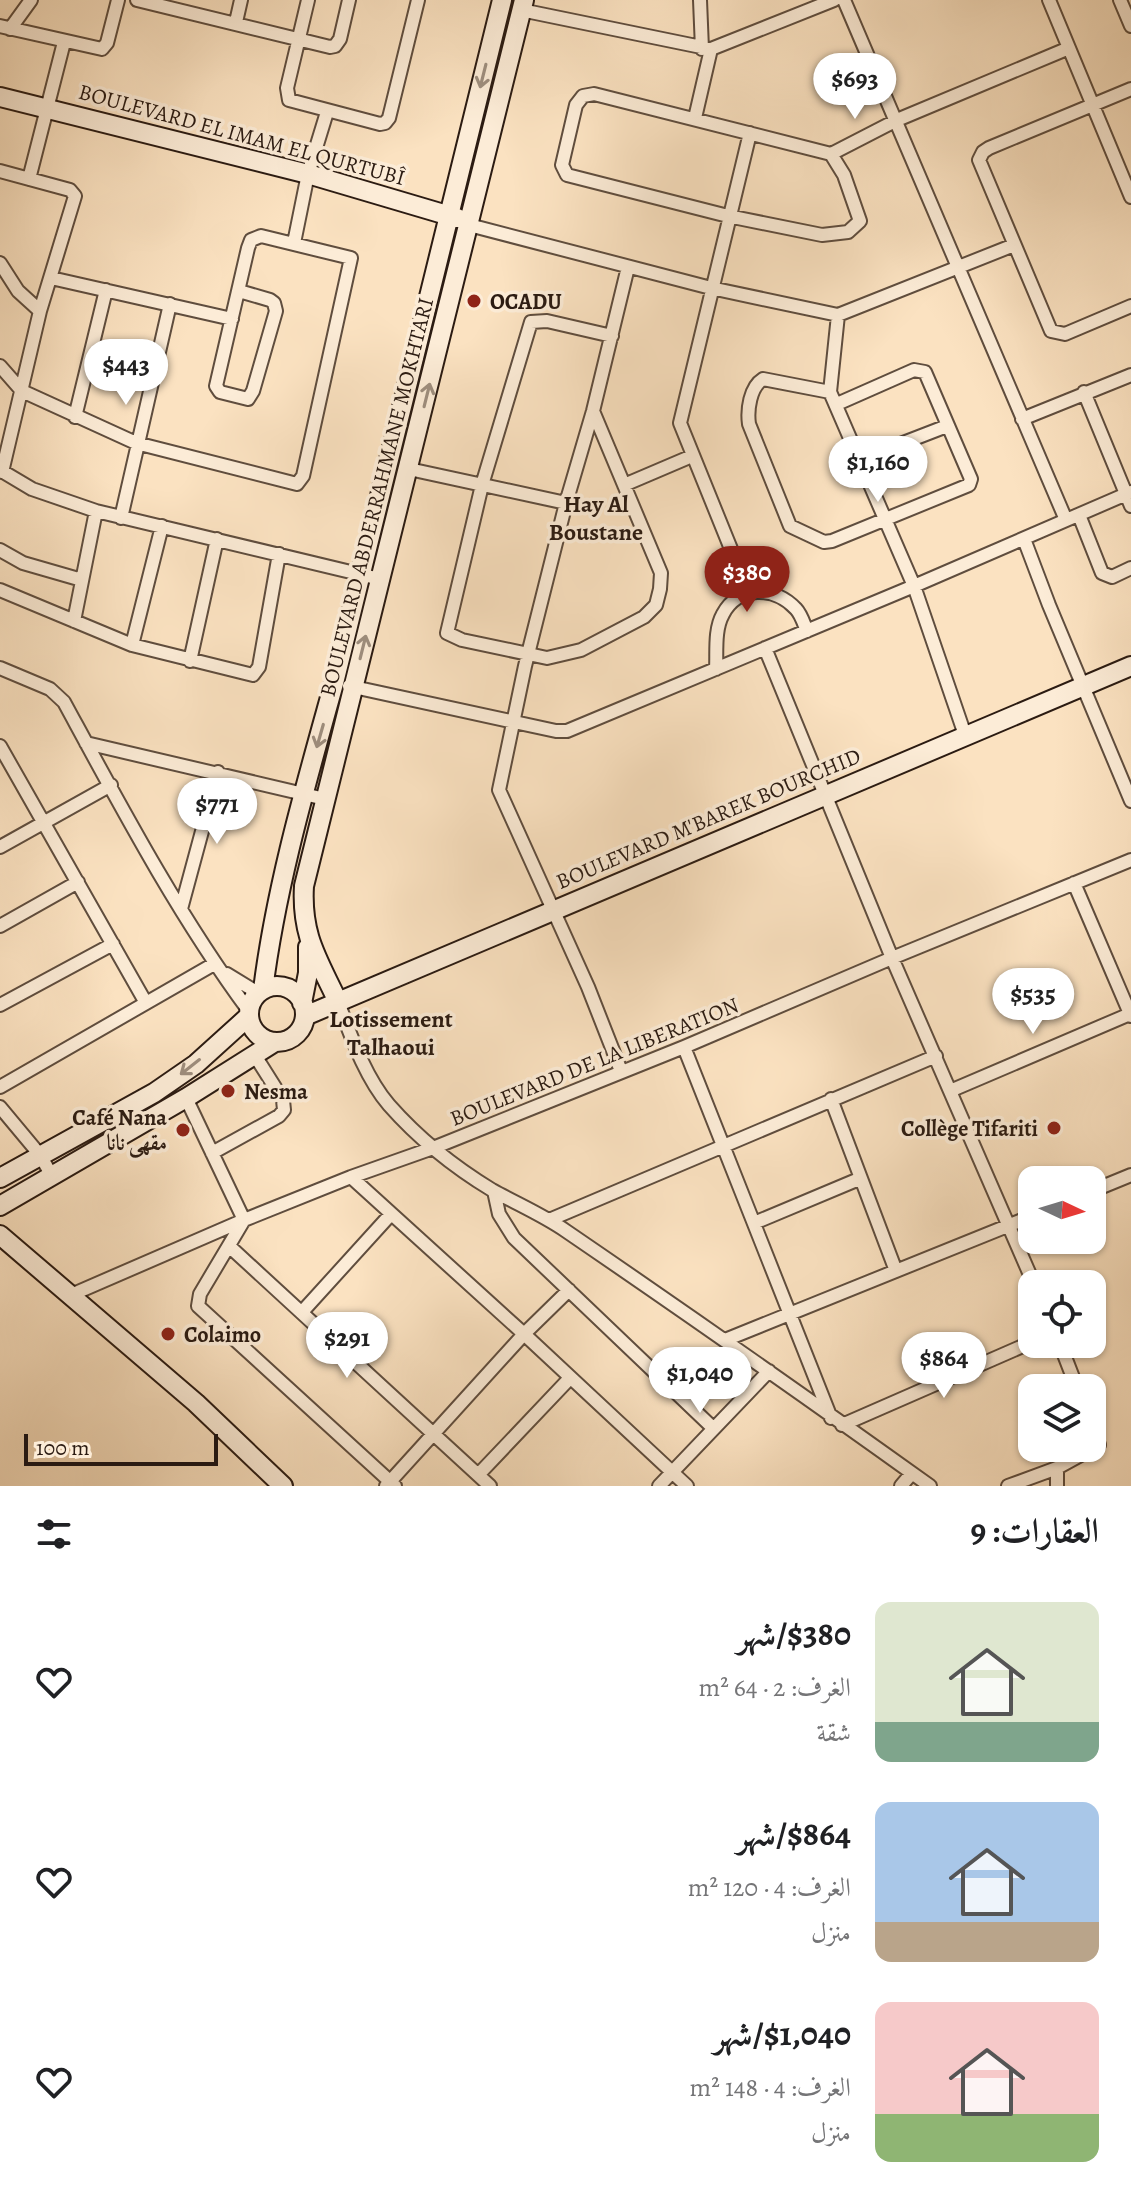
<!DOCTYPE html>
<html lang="ar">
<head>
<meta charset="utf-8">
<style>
  :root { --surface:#fff; --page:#f2f2f2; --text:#202124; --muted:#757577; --accent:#8f2418 }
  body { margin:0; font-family:Alegreya,Amiri,serif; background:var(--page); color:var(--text); direction:rtl; height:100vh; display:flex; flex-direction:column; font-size:30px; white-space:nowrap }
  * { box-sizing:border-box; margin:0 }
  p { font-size:26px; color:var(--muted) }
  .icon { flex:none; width:44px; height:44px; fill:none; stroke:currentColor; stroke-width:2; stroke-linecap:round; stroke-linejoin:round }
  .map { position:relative; height:1486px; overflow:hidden; direction:ltr }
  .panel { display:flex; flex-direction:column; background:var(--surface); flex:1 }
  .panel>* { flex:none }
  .needle { width:52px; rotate:94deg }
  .controls { position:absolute; left:1018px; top:1166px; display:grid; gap:16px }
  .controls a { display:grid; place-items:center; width:88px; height:88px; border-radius:16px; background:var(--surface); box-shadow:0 2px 6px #0004; font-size:40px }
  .scale { position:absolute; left:24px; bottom:20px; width:194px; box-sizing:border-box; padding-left:8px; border:4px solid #2b1b12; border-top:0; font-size:22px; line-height:28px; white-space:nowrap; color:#2b1b12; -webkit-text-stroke:6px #fcecd7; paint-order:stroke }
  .price { position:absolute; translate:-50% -68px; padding:0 18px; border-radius:28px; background:#fff; color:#222; font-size:26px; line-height:52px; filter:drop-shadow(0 2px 4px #0008) }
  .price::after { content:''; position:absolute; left:50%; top:48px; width:24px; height:18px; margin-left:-12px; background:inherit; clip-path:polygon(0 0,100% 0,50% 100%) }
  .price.current { background:var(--accent); color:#fff }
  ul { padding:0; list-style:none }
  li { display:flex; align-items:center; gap:24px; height:200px; padding:0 32px }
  li span { display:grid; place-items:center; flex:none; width:224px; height:160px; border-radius:16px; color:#555 }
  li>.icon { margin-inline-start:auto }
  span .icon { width:96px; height:96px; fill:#fffc; stroke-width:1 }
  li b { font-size:34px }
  h2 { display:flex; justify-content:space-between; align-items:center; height:96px; padding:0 32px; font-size:34px }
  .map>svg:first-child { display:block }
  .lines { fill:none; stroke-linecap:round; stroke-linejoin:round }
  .street-casing { stroke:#5f4d3e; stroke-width:16 }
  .secondary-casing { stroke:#2b1b12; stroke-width:22 }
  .street { stroke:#fcecd7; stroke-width:12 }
  .secondary { stroke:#fcecd7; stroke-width:18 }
  .oneway { stroke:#9e8e7e }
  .poi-dot { fill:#8f2418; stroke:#fcecd7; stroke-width:3 }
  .labels { text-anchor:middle; stroke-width:7; stroke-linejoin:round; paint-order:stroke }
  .street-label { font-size:22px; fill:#2b1b12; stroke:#fcecd7 }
  .poi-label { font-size:22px; font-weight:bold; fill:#2b1b12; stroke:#fcecd7; text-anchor:start }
  .neighbourhood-label { font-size:24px; font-weight:bold; fill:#2b1b12; stroke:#fcecd7 }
</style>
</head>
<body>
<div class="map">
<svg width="1131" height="1486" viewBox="0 0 1131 1486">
  <rect width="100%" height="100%" fill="#fbe2c1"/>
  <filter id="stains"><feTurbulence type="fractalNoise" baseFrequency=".0025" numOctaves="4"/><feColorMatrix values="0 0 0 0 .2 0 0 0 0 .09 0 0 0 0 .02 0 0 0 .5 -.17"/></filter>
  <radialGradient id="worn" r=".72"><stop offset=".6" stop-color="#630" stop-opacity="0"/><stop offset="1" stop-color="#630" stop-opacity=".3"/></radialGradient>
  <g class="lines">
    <defs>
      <path id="street" d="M137 0 330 47 335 46 340 39 349 0
        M308 0 287 88 289 100 380 124 385 123 389 118 418 0
        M700 0 702 49
        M844 0 1066 520
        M1049 0 1131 197
        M1120 0 1131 26
        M521 10 711 49 834 0
        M236 22 241 0
        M0 26 102 49 107 43 118 0
        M10 29 31 0
        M1131 89 989 148 983 152 979 160 1051 331 1065 334 1131 306
        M594 94 831 154 844 175 860 221 848 232 822 235 728 216 567 175 562 165 576 105 583 96Z
        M695 118 711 49
        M831 154 897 120 1069 48
        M0 171 70 190 75 196 40 311 2 472
        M29 179 64 42
        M469 225 711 288 838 315 1014 245
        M294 243 308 174 327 112
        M0 263 18 291 40 311
        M51 278 232 319
        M838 315 830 392 914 586 965 735
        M0 366 22 391 136 443 297 484 303 476 351 258 261 236 251 240 248 248 216 386 220 392 248 399 253 391 276 311 274 303 270 300 239 291
        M830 392 763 379C750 387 747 410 749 424L790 526 824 542 832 541 969 485 971 479 925 372 914 370 837 404
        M1084 392 1131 506
        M593 411 661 573 660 589 656 605 644 617 581 650 547 658 462 640 447 633 482 485 531 322 547 321 612 336
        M75 417 106 290
        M1022 419 1131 375
        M859 460 947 426
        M409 469 566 503
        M0 470 32 489 96 511 380 579
        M624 485 692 456
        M1079 515 1102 573 1112 577 1131 568
        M121 518 170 304
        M1024 539 1049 605 1131 801
        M0 550 23 563 82 580
        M0 590 132 645 253 675 259 667 279 554
        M748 591 680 423 750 133
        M74 621 96 511
        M132 645 162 526
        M765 648 892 958 1034 1284
        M190 661 217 539
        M0 668 50 689 64 702C121 807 178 915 249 1011
        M716 669C717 652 714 630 723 614 738 585 775 586 796 609 801 614 804 624 807 631
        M349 686 556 731H567L914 586 1131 492
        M86 743 325 799
        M0 746 146 1003
        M0 847 111 785
        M1074 883 1131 1016
        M181 909 218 772
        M0 926 78 882
        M227 974 258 993
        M338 1002C351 1036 365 1077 389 1105 419 1139 454 1167 492 1190 517 1204 543 1215 566 1231 689 1315 810 1400 930 1486
        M0 1005 113 944
        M684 1047 831 1418
        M621 1071 588 987 499 790 525 666 566 503 593 411 628 267
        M0 1087 214 964
        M950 1091 1130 1014
        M186 1098 244 1220 200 1294 198 1306 395 1486
        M831 1099 896 1271
        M0 1107 40 1155 52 1176
        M212 1153 279 1116 284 1110 283 1100 254 1054
        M351 1177 524 1334 687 1486
        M494 1191 499 1214 514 1238 713 1428
        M1092 1191 1131 1175
        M549 1220 936 1056
        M754 1223 859 1179
        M229 1246 490 1486
        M71 1295 244 1220 351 1177 433 1148 684 1047 892 958 1131 860
        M302 1312 391 1214
        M725 1340 1032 1216
        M1060 1344 1077 1388
        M842 1425 1032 1342
        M478 1475 570 1378
        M386 1486 524 1334 569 1290
        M659 1486 769 1371
        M901 1486 912 1473
        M1008 1486 1057 1468 1099 1445 1092 1425
        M1057 1486V1468"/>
      <path id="secondary" d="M0 97 308 174 457 218
        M249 1014a28 28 0 1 1 56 0a28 28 0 1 1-56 0Z
        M263 990C276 886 306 784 334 683L502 0
        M338 1002C318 959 301 936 304 886L524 0
        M302 1003 308 973V947
        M305 1016 1131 666
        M0 1178 154 1093 196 1064 249 1016
        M0 1206 186 1098 275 1042
        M0 1235 196 1403 283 1486"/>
    </defs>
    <use href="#street" class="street-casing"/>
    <use href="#secondary" class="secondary-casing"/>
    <use href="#street" class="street"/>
    <use href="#secondary" class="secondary"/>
  </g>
  <defs><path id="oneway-shaft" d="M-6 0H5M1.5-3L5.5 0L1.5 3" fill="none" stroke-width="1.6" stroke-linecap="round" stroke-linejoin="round" transform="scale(2)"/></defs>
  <g class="oneway">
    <use href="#oneway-shaft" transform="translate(483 76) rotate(104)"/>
    <use href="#oneway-shaft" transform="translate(427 395) rotate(-76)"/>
    <use href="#oneway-shaft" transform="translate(363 647) rotate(-76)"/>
    <use href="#oneway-shaft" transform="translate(320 736) rotate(106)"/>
    <use href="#oneway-shaft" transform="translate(190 1067) rotate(142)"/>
  </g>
  <g class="poi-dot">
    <circle cx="474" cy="301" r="8"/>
    <circle cx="228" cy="1091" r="8"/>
    <circle cx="1054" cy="1128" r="8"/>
    <circle cx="183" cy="1130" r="8"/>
    <circle cx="168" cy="1334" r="8"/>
  </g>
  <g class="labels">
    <g class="street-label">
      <text transform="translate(242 134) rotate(15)" y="8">BOULEVARD EL IMAM EL QURTUBÎ</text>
      <text transform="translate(376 497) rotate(-76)" y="8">BOULEVARD ABDERRAHMANE MOKHTARI</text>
      <text transform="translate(708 818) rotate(-23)" y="8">BOULEVARD M'BAREK BOURCHID</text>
      <text transform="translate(594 1061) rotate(-22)" y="8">BOULEVARD DE LA LIBERATION</text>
    </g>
    <g class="poi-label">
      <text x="490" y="309">OCADU</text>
      <text x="244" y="1099">Nesma</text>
      <text x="167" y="1125" text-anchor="end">Café Nana<tspan x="167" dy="25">مقهى نانا</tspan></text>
      <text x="1038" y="1136" text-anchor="end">Collège Tifariti</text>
      <text x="184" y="1342">Colaimo</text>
    </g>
    <g class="neighbourhood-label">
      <text x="596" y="512">Hay Al<tspan x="596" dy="28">Boustane</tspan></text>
      <text x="391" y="1027">Lotissement<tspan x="391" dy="28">Talhaoui</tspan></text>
    </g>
  </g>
  <rect width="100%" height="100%" filter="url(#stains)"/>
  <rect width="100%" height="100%" fill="url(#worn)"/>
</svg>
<div class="controls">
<a><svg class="needle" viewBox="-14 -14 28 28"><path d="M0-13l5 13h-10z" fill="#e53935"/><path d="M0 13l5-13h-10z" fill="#757577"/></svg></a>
<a><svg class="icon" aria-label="locate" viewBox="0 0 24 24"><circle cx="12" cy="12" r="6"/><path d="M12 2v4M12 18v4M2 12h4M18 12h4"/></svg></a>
<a><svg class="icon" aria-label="layers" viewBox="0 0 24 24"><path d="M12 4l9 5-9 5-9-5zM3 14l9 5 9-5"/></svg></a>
</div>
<div class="scale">100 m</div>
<b class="price" style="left:855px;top:121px">$693</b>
<b class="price" style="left:126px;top:407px">$443</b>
<b class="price" style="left:878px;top:504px">$1,160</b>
<b class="price current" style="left:747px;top:614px">$380</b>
<b class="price" style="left:217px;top:846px">$771</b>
<b class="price" style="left:1033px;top:1036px">$535</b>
<b class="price" style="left:347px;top:1380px">$291</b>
<b class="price" style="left:944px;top:1400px">$864</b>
<b class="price" style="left:700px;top:1415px">$1,040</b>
</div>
<section class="panel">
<h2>العقارات: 9<svg class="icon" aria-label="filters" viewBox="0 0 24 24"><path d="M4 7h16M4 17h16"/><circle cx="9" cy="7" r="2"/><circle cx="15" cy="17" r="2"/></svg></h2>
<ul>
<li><span style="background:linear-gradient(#dfe7d0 75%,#7fa58c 0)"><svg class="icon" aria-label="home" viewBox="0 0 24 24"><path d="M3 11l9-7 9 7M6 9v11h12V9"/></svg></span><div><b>$380/شهر</b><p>الغرف: 2 · 64 m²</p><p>شقة</p></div><svg class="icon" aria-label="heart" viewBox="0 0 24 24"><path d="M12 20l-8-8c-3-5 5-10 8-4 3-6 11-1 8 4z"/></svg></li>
<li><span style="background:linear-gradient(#a9c7e8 75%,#b9a48a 0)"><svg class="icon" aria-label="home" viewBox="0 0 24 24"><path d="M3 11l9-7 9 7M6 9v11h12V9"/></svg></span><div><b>$864/شهر</b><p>الغرف: 4 · 120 m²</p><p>منزل</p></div><svg class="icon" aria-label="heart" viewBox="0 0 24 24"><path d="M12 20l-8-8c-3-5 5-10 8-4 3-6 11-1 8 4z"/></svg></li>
<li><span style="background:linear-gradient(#f6c9c9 70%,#8fb573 0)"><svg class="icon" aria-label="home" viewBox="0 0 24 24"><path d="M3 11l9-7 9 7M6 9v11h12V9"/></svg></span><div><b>$1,040/شهر</b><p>الغرف: 4 · 148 m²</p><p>منزل</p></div><svg class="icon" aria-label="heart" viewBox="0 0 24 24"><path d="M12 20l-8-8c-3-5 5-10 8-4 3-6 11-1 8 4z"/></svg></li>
</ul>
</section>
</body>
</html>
